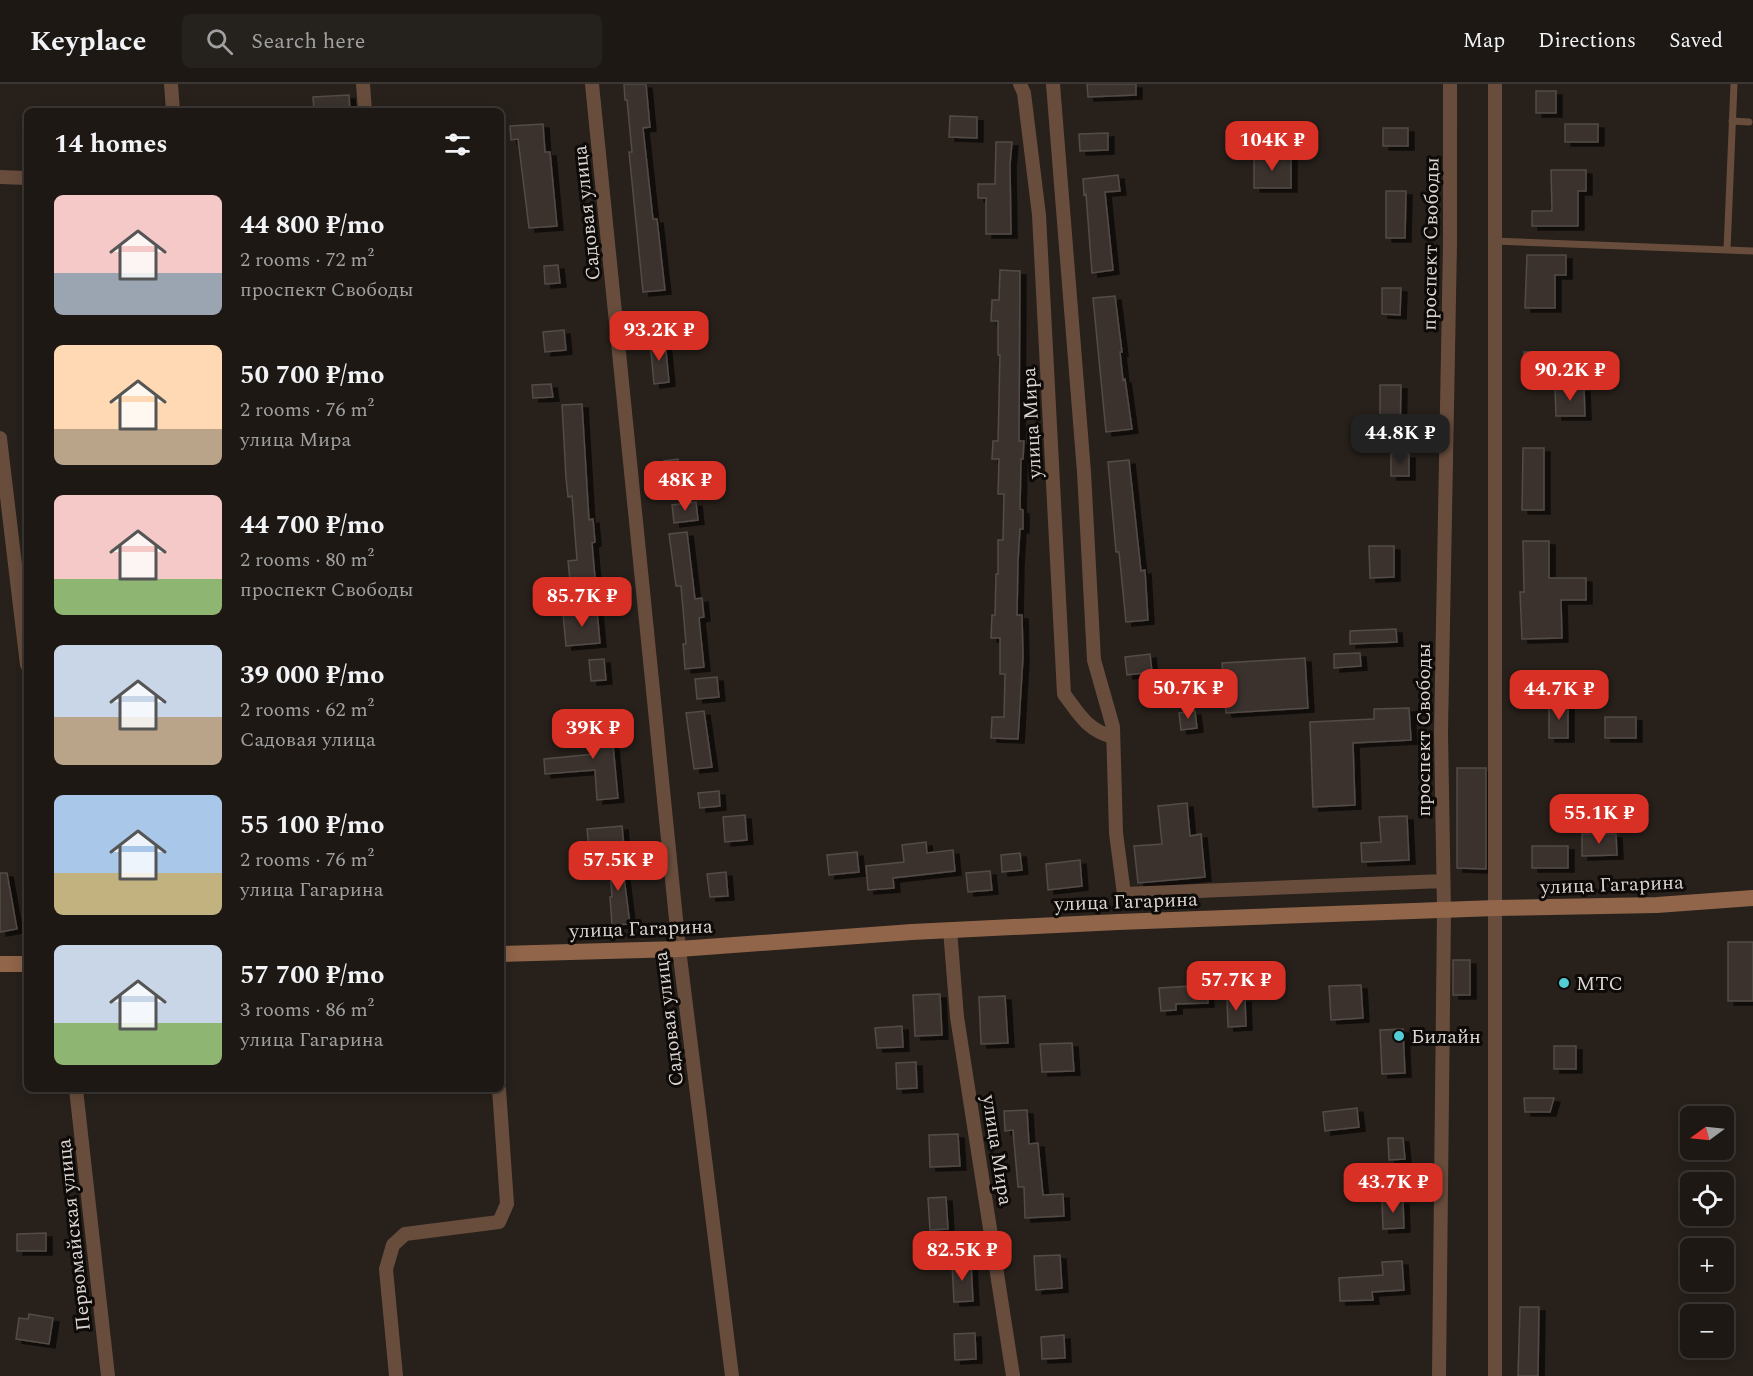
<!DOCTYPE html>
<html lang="en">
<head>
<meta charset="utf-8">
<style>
  :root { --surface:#1d1814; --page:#25211d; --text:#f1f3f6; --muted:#a0a0a0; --line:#3b3734; --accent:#d93025 }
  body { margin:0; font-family:Spectral,serif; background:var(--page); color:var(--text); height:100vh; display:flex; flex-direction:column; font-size:22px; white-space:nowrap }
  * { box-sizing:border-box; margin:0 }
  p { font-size:20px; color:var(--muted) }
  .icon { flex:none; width:33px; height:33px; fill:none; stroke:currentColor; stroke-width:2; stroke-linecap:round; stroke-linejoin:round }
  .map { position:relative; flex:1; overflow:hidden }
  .drawer { position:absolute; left:24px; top:24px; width:480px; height:984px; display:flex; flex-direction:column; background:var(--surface); border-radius:9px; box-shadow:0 3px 15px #0003,0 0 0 2px var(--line) }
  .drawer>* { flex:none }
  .needle { width:39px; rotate:255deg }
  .controls { position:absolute; left:1680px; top:1022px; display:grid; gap:12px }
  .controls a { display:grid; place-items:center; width:54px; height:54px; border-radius:9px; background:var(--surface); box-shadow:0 3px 15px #0003,0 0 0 2px var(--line); font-size:30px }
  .price { position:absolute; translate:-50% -51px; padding:0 14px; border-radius:12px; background:var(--accent); color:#fff; font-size:20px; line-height:39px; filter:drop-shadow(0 2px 3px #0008) }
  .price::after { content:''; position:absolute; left:50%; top:36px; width:18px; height:14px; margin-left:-9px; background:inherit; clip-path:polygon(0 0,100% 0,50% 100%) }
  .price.current { background:#222; color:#fff }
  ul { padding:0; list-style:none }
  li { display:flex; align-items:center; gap:18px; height:150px; padding:0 30px }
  li span { display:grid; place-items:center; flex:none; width:168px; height:120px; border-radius:9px; color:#555 }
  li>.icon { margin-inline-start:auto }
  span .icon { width:72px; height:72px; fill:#fffc; stroke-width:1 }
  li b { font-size:26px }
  h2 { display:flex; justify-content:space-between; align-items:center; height:72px; padding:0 30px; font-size:26px }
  header { display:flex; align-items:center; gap:36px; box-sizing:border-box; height:84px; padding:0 30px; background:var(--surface); border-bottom:2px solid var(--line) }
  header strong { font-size:28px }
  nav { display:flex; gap:33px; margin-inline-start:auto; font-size:21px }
  .search { width:420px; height:54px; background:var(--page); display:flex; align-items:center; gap:15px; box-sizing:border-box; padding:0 21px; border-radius:9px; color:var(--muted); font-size:22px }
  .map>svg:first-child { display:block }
  .building { fill:#3b332f; stroke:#534b46; stroke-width:1.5; filter:url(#shadow) }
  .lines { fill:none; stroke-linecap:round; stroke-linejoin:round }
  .service { stroke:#684d3c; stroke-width:7 }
  .minor { stroke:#684d3c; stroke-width:14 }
  .secondary { stroke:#906549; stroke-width:16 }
  .poi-dot { fill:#52ccd5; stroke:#0d0a08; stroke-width:2 }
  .labels { text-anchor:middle; stroke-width:6; stroke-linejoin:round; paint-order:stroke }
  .street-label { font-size:20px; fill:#dbd6d3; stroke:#0d0a08 }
  .poi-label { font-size:20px; fill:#dbd6d3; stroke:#0d0a08; text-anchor:start }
</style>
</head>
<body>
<header>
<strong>Keyplace</strong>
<div class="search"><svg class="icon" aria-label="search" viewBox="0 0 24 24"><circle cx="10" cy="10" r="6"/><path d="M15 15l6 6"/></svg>Search here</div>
<nav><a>Map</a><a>Directions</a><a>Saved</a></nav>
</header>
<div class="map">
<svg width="1753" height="1292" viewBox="0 0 1753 1292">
  <defs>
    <filter id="shadow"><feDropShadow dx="6" dy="4" stdDeviation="0" flood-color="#0009"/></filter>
  </defs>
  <rect width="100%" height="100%" fill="#27201b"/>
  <path class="building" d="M624 0H646L650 43 643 44 653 135H657L665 206 643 208 629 68H632L627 16H625Z
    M1087 0H1136V11L1088 13Z
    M1536 7H1556V29H1536Z
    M349 11 350 27H314L313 13Z
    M950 32 977 33V54L949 53Z
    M543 40 545 68H550L557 142 529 144 518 55 511 56 510 42Z
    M1565 40H1598V58H1565Z
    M1383 44H1408V62H1383Z
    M1108 49V66L1080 67 1079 50Z
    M996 58H1012L1010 80 1011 150H986V114H978V100H995Z
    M1254 72H1291V104H1254Z
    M1551 86H1586V107H1578V142H1532V127H1552Z
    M1118 91 1120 107 1105 108 1113 186 1092 189 1086 110 1084 111 1083 95Z
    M1386 107H1406L1405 154H1386Z
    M1527 171H1566V191H1555V224H1525Z
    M558 181 560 199 545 200 544 182Z
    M1000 186 1020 187 1019 357H1024L1023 375H1021L1020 425 1023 426V445H1020L1018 477 1017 531H1022L1023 573 1018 655 991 654 992 633H1004L1005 590H1000V554H991L992 531H995L996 490H998V456H1003L1004 410H998L999 375H992L993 357H998L1000 271H998V237H991L992 216H999Z
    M1382 204H1401L1400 231 1382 230Z
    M1115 212 1122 268H1120L1123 296 1125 295 1132 345 1106 348 1093 214Z
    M564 246 566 266 545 268 543 248Z
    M665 256 669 298 654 300 650 257Z
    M1524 268H1557L1556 288 1524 289Z
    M551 300 553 313 533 314 532 301Z
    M1380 301H1401L1400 355 1362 356V340L1380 339Z
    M1555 304H1584L1585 332H1556Z
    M582 320 589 436 593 435 595 458 592 459 595 494 570 496 568 477 577 476 572 412 568 413 566 394 562 321Z
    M1523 364H1544V426H1522Z
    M1391 370H1409V392H1391Z
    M678 375 681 401 666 402 664 377Z
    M1129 376 1141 487 1145 486 1148 536 1126 538 1119 468H1116L1108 378Z
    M696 418 698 436 674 439 672 421Z
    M687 448 695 515 702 514 704 533 699 534 704 583 685 585 683 560H686L681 502H676L669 450Z
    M1523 457H1549V494H1586V516H1561L1562 554 1522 555 1520 508H1524Z
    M1369 462H1394V493L1370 494Z
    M597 526 600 559 566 562 563 529Z
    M1396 545 1397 558 1350 560V547Z
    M1360 569 1361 582 1334 584V570Z
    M1150 570 1152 588 1127 591 1125 573Z
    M1305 574 1308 624 1226 629 1222 579Z
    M604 575 606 596 591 597 589 576Z
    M717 593 719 613 697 615 695 595Z
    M1568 619V654H1549V620Z
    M1409 624 1411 656 1353 659 1355 721 1313 723 1310 638 1374 635V625Z
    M704 627 712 683 694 685 686 629Z
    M1195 627 1197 644 1181 646 1179 629Z
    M610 629 618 714 597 716 595 686 545 690 544 675 595 670 592 630Z
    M1605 633H1636V654H1605Z
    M1457 684H1486V785L1457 784Z
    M719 707 720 722 700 724 698 709Z
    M1187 719 1190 752 1201 750 1205 793 1138 799 1134 762 1162 760 1158 722Z
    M745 731 747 756 725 758 723 733Z
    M1407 732 1409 776 1362 778 1361 759 1381 758 1379 733Z
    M622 742 624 762 589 765 587 745Z
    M1582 750H1616L1617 771 1582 772Z
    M926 758 927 769 953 766 955 787 893 794 894 804 868 806 866 782 904 778 902 761Z
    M1532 762H1568V784H1532Z
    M857 768 859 788 829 791 827 771Z
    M1020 769 1022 786 1002 788 1001 771Z
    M621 770 630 840 612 841 610 813H612L609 771Z
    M1080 776 1082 802 1048 806 1046 780Z
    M990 787 992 806 968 808 966 789Z
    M726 788 728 812 710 813 707 790Z
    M0 789H7L17 845 0 848Z
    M1728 858H1753V917H1728Z
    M1453 876H1470V911H1453Z
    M1192 898H1207L1208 919 1176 920V926L1161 927 1159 904 1192 902Z
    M1361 901 1363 934 1331 936 1329 902Z
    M940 910 942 951 915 952 913 911Z
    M1005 912 1008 959 981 960 979 913Z
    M1245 914 1246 942 1228 943 1227 915Z
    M902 942 903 963 877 964 875 944Z
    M1403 945 1405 989 1382 990 1380 946Z
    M1072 959 1074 987 1042 988 1040 960Z
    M1554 962H1576V985H1554Z
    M916 978 917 1004 897 1005 896 979Z
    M1524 1014H1554L1550 1028H1525Z
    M1357 1024 1359 1043 1325 1047 1323 1028Z
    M1027 1026 1029 1060 1038 1059 1043 1111 1063 1110 1064 1132 1025 1134 1024 1103H1018L1013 1046 1005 1047 1004 1027Z
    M958 1050 960 1082 930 1083 929 1051Z
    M1388 1054H1403L1405 1075 1389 1076Z
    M946 1113 948 1145 930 1146 928 1114Z
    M1403 1116 1404 1144 1383 1145 1382 1117Z
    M46 1149V1167H17V1150Z
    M1060 1171 1062 1204 1036 1206 1034 1172Z
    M1402 1177 1404 1206 1372 1208 1373 1216 1340 1217 1339 1194 1383 1191 1382 1178Z
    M971 1179 973 1217 954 1218 952 1180Z
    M1520 1223H1539L1538 1292H1518Z
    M29 1230 53 1234 49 1260 16 1255 19 1234 28 1235Z
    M975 1249 976 1275 955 1276 954 1250Z
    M1064 1251 1065 1274 1042 1275 1041 1253Z"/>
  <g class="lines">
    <path class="service" d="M1732 37 1749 38
      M1494 157 1727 166 1734 0
      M1727 166 1753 167"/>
    <path class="minor" d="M171 0 173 27
      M363 0 365 27
      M592 0 679 865 732 1292
      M1020 0 1024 9 1039 131 1064 610C1079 630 1087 646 1113 653
      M1053 0 1084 388 1094 576 1113 643 1116 749 1124 810 1443 797
      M0 93 27 94
      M0 354 27 581
      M950 846 957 933 1013 1292
      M76 1005 108 1292
      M396 1292 386 1185 393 1161 405 1150 499 1138 507 1120 499 1005
      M1439 1292 1444 827 1441 648 1450 160V0
      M1495 1292V0"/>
    <path class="secondary" d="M501 870 679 865 912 848 1118 838 1495 824 1657 821 1753 814
      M0 880H27"/>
  </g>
  <g class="poi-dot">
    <circle cx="1564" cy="899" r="6"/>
    <circle cx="1399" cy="952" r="6"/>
  </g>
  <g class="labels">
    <g class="street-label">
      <text transform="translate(586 129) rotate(-96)" y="7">Садовая улица</text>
      <text transform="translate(1430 160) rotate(-89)" y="7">проспект Свободы</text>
      <text transform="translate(1031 339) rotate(-93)" y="7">улица Мира</text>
      <text transform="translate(1423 646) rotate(-90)" y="7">проспект Свободы</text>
      <text transform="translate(1612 800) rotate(-2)" y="7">улица Гагарина</text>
      <text transform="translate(1126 817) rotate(-2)" y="7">улица Гагарина</text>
      <text transform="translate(641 844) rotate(-2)" y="7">улица Гагарина</text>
      <text transform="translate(668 935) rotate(-97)" y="7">Садовая улица</text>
      <text transform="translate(998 1066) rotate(81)" y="7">улица Мира</text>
      <text transform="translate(73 1151) rotate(-96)" y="7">Первомайская улица</text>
    </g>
    <g class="poi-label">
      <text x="1576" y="906">МТС</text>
      <text x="1411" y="959">Билайн</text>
    </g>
  </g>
</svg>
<div class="controls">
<a><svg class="needle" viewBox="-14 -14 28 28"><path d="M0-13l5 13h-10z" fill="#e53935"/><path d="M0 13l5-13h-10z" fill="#a0a0a0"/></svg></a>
<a><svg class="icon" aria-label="locate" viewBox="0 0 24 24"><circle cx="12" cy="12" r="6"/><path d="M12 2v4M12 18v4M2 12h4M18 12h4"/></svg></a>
<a>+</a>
<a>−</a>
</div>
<b class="price" style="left:1272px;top:88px">104K ₽</b>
<b class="price" style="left:659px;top:278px">93.2K ₽</b>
<b class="price" style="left:1570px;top:318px">90.2K ₽</b>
<b class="price current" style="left:1400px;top:381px">44.8K ₽</b>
<b class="price" style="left:685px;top:428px">48K ₽</b>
<b class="price" style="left:582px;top:544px">85.7K ₽</b>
<b class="price" style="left:1188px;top:636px">50.7K ₽</b>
<b class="price" style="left:1559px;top:637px">44.7K ₽</b>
<b class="price" style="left:593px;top:676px">39K ₽</b>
<b class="price" style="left:1599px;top:761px">55.1K ₽</b>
<b class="price" style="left:618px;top:808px">57.5K ₽</b>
<b class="price" style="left:1236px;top:928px">57.7K ₽</b>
<b class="price" style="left:1393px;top:1130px">43.7K ₽</b>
<b class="price" style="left:962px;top:1198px">82.5K ₽</b>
<section class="drawer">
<h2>14 homes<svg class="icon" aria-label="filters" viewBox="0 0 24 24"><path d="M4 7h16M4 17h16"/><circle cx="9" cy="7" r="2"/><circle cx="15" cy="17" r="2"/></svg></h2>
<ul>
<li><span style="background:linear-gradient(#f6c9c9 65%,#9aa5b1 0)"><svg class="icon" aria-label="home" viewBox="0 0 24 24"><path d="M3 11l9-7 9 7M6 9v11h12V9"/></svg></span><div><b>44 800 ₽/mo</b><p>2 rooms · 72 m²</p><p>проспект Свободы</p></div></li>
<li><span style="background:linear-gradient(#ffd9b3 70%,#b9a48a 0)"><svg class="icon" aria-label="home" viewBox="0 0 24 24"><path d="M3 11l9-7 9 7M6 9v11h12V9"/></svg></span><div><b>50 700 ₽/mo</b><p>2 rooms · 76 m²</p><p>улица Мира</p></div></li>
<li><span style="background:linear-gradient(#f6c9c9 70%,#8fb573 0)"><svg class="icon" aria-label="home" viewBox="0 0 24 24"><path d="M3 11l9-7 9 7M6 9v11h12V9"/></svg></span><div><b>44 700 ₽/mo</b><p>2 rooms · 80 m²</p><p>проспект Свободы</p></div></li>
<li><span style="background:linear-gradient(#c9d6e8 60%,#b9a48a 0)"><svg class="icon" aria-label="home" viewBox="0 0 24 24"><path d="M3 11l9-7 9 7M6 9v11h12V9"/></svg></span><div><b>39 000 ₽/mo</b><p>2 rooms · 62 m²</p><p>Садовая улица</p></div></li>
<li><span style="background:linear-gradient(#a9c7e8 65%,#c2b280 0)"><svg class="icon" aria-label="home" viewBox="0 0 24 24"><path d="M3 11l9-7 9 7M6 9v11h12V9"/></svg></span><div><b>55 100 ₽/mo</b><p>2 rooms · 76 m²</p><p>улица Гагарина</p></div></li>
<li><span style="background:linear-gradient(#c9d6e8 65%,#8fb573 0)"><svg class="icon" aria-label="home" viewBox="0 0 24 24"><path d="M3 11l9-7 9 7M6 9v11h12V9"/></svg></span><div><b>57 700 ₽/mo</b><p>3 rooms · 86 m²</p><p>улица Гагарина</p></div></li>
</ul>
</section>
</div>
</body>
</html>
